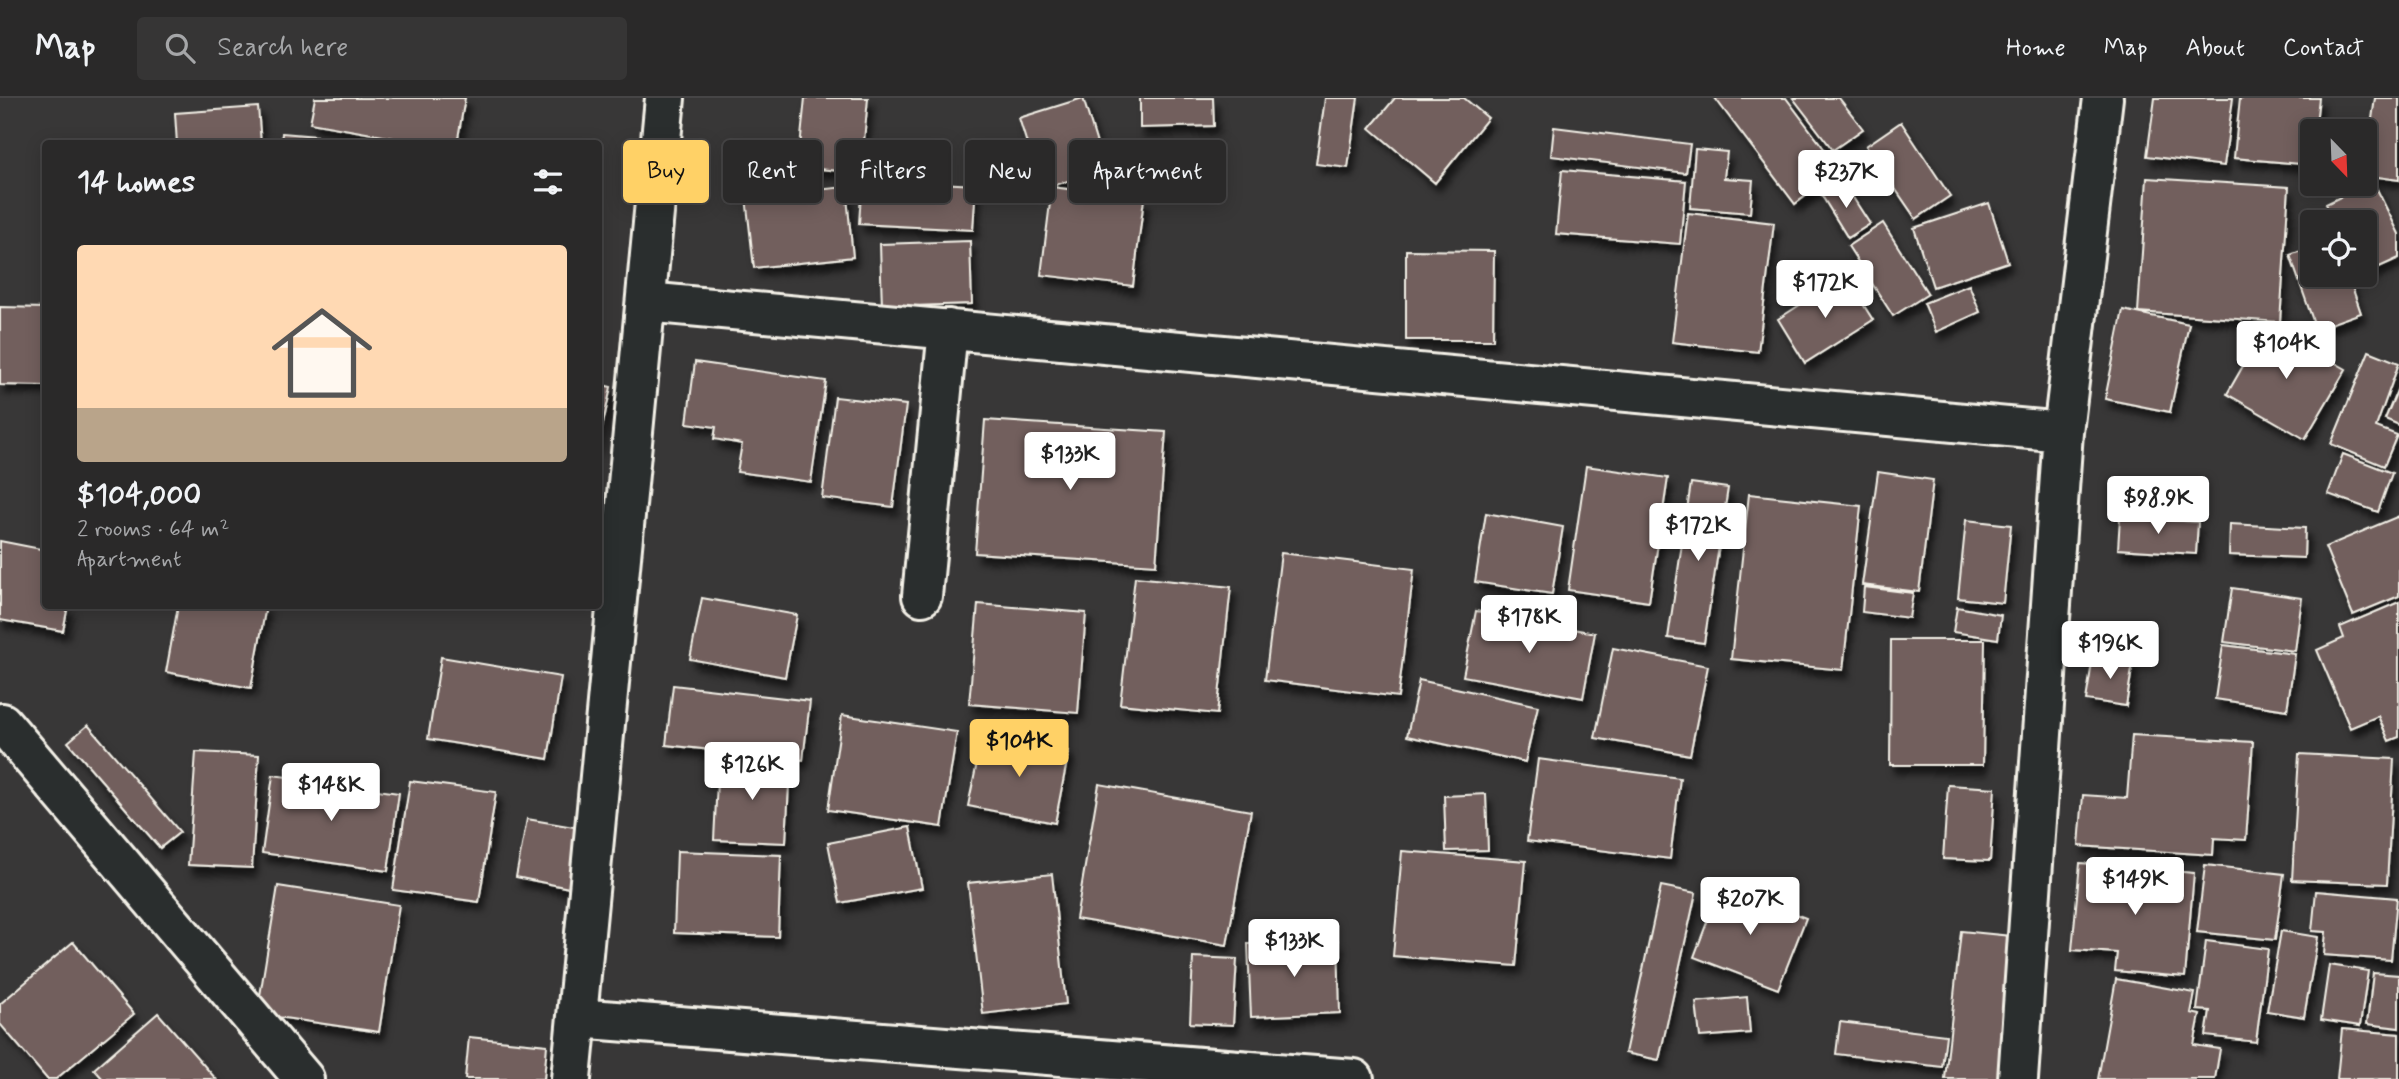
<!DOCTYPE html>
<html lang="en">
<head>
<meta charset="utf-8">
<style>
  :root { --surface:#2a2929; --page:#363535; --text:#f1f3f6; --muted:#a5a6a8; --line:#464546; --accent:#ffd166 }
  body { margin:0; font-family:Mynerve,sans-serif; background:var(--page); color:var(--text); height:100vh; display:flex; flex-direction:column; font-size:26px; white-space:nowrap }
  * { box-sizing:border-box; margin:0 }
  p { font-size:23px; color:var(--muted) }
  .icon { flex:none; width:38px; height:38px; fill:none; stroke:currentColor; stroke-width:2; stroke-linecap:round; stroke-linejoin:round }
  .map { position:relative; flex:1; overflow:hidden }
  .side { position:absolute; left:42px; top:42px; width:560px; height:469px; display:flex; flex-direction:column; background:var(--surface); border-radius:7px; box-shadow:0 4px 18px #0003,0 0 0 2px var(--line) }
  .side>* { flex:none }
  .top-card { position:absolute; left:623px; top:42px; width:665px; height:63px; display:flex; gap:14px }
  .needle { width:46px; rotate:157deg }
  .buttons { position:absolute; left:2300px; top:21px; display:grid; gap:14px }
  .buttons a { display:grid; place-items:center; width:77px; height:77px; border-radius:7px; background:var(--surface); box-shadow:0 4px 18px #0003,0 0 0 2px var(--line); font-size:35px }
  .price { position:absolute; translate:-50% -60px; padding:0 16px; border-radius:7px; background:#fff; color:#222; font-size:23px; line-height:46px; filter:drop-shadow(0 2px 4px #0008) }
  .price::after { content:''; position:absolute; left:50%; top:42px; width:21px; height:16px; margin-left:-10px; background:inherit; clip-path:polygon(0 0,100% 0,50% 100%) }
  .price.active { background:var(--accent); color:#111 }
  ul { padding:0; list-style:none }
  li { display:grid; align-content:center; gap:14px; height:371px; padding:0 35px }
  li span { display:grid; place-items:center; height:217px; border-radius:7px; color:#555 }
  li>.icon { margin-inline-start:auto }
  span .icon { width:126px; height:126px; fill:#fffc; stroke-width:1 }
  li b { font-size:30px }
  h2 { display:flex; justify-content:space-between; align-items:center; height:84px; padding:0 35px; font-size:30px }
  .tag { padding:0 24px; border-radius:7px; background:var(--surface); box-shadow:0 4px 18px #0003,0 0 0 2px var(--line); font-size:24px; line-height:63px }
  .tag.active { background:var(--accent); color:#111 }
  header { display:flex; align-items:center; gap:42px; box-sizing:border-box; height:98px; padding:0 35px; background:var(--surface); border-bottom:2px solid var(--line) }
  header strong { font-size:33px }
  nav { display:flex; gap:38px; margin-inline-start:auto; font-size:24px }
  .search { width:490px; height:63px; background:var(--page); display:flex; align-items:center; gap:18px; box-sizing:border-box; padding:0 24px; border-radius:7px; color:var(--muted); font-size:26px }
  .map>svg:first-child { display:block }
  .building { fill:#725f5d; stroke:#f4f1e8; stroke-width:2; filter:url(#shadow) }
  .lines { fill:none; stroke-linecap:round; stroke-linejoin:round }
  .minor-casing { stroke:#f4f1e8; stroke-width:44 }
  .minor { stroke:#2a2d2e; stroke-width:38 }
</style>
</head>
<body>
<header>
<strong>Map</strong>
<div class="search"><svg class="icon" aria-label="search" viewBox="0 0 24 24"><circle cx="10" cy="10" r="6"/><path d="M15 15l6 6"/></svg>Search here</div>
<nav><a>Home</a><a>Map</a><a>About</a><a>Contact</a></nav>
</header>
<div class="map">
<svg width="2399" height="981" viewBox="0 0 2399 981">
  <defs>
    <filter id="shadow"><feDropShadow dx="4.5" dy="8" stdDeviation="3.5" flood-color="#0009"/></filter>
  </defs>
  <rect width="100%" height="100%" fill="#383737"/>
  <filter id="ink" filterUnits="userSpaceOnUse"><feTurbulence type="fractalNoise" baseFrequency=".0143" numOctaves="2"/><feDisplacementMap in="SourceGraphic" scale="14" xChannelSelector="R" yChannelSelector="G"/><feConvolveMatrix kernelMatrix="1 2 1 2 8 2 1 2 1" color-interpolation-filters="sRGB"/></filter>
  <g filter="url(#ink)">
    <path class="building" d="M315 0H465L457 46H428L310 25Z
      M805 0H868L861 75 798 69Z
      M1083 0 1105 72 1041 91 1019 20Z
      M1140 0H1213L1214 28 1140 30Z
      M1325 0H1358L1348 70 1316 66Z
      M1395 0H1464L1488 20 1435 85 1370 30Z
      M1715 0H1786L1840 72 1795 106Z
      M1793 0H1839L1863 31 1833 52Z
      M2155 0H2233L2224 68 2147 58Z
      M2240 0H2319L2315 33H2312V67L2234 60Z
      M2375 0H2399V82L2364 77V33H2319L2321 21 2371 28Z
      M258 9 261 46H177L175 15Z
      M1901 24 1950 98 1916 121 1866 48Z
      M1554 29 1690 46 1686 75 1551 58Z
      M282 35 316 38 315 46H281Z
      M325 40 396 46H325Z
      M1695 51 1727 54 1724 80 1753 82 1750 115 1690 110Z
      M1562 72 1686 83 1680 146 1556 136Z
      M2147 80 2289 89 2280 224 2138 214Z
      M862 81 976 87 973 132 859 126Z
      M2373 83 2399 136V160L2364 176V124H2335L2326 106Z
      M1843 84 1870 126 1848 140 1822 98Z
      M846 89 853 159 754 170 746 99Z
      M1052 89 1144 101 1133 188 1041 177Z
      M1989 105 2008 164 1933 189 1914 130Z
      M1688 115 1774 125 1758 254 1672 244Z
      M1883 125 1928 196 1893 218 1848 148Z
      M970 143 972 206 882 209 880 146Z
      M2312 149V177H2348L2361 215 2316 231 2290 157Z
      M1406 152 1494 153 1493 242H1406Z
      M1845 178 1873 222 1805 265 1778 221Z
      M1969 187 1980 214 1936 234 1924 205Z
      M0 209 46 210V288L0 287Z
      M2123 212 2189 226 2170 314 2105 301Z
      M2267 226 2346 271 2305 341 2227 296Z
      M2369 253 2399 265 2376 329 2397 337 2384 368 2331 346Z
      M695 264 826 283 811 384 737 374 742 346 714 341 716 329 687 325Z
      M598 286 611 289 598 349Z
      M2399 288V327L2385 321Z
      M835 299 906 307 893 409 822 400Z
      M985 322 1166 334 1156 467 975 455Z
      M2343 356 2392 375 2378 414 2328 396Z
      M1586 368 1668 380 1649 504 1568 492Z
      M1878 374 1933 382 1919 494 1862 487Z
      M1691 385 1728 390 1704 545 1668 540Z
      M1749 396 1861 408 1843 572 1731 561Z
      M1486 415 1563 429 1552 496 1475 484Z
      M2399 418V498L2353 517 2325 449Z
      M2120 419 2198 424 2196 456 2118 451Z
      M1966 422 2011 427 2003 505 1958 500Z
      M2230 426 2305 430 2304 460 2229 457Z
      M0 443 46 452V508H68L63 533 0 522Z
      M1281 455 1414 471 1398 599 1265 582Z
      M1135 479 1231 489 1217 616 1120 606Z
      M1864 489 1913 495 1909 520 1862 514Z
      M2232 490 2302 500 2295 553 2224 544Z
      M702 500 797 517 785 579 690 561Z
      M2399 504V639L2389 643 2378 618 2350 630 2317 552 2344 540 2340 529Z
      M978 506 1086 515 1078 615 969 606Z
      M178 508H266L251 590 166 574Z
      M1957 509 2001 517 1998 541 1953 534Z
      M1476 513 1595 535 1583 600 1463 578Z
      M1891 542H1985L1983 667H1890Z
      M2223 547 2295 556 2287 612 2215 601Z
      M1613 550 1708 568 1690 657 1595 640Z
      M441 559 561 579 548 661 428 641Z
      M2093 559 2133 565 2126 608 2086 602Z
      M1419 582 1538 608 1525 664 1407 638Z
      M673 587 810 603 803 662 666 647Z
      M842 617 957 634 942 729 828 712Z
      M88 627 180 734 160 750 68 644Z
      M983 636 1069 653 1055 725 968 708Z
      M2132 637 2253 644 2246 742 2214 740 2213 757 2079 748 2083 697 2127 700Z
      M196 654 259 657 252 770 188 767Z
      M2299 656 2394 661 2387 786 2292 782Z
      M1538 661 1680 680 1670 761 1527 743Z
      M718 664 790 666 786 745 714 742Z
      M273 677 399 695 388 773 262 755Z
      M410 683 496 694 479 804 393 792Z
      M1099 686 1251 713 1227 847 1076 821Z
      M1948 687 1995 690 1990 763 1943 761Z
      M1486 696 1488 752 1446 753 1444 698Z
      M527 721 580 730 569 790 516 779Z
      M910 729 922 790 840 805 828 745Z
      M677 753 781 757 778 839 674 835Z
      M1402 753 1526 763 1516 868 1393 858Z
      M2080 765 2194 775 2185 879 2115 873 2117 855 2072 852Z
      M2205 767 2284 776 2275 842 2197 834Z
      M1052 776 1066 906 983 916 968 785Z
      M1721 787 1806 820 1778 891 1694 859Z
      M278 788 399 807 379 934 257 916Z
      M1661 788 1696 795 1659 962 1625 955Z
      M2316 793 2397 800 2391 862 2324 857 2326 834 2312 833Z
      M1961 833 2021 839 2009 981H1945Z
      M2281 833 2318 839 2304 919 2267 913Z
      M1338 843 1340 915 1251 919 1248 846Z
      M2206 843 2268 851 2256 944 2206 938 2210 913 2197 912Z
      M73 844 134 916 56 981H47L0 926V906Z
      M1193 859 1237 861 1233 927 1190 925Z
      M2329 867 2368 873 2360 928 2321 922Z
      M2373 875 2399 877V930L2367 926Z
      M2116 881 2195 895 2191 915 2200 917 2194 947 2220 951 2215 981H2098Z
      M1747 899 1750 935 1700 939 1696 904Z
      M158 915 216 981H103L94 971Z
      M1840 924 1946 937 1942 969 1836 956Z
      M2342 931 2399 936V981H2337Z
      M469 939 547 947 544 981H465Z"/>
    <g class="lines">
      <defs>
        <path id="minor" d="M646 204 2063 334
          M922 498 948 231
          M2 625 304 981
          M577 920 1354 981
          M571 981 665 0
          M2018 981 2063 334 2103 0"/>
      </defs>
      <use href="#minor" class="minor-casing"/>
      <use href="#minor" class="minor"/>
    </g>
  </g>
</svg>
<div class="buttons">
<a><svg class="needle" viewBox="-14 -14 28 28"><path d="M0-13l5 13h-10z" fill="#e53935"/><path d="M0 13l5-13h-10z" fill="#a5a6a8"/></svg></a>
<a><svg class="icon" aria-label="locate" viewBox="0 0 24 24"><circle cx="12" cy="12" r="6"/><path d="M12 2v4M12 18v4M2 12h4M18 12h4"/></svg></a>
</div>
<b class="price" style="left:1846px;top:112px">$237K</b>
<b class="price" style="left:1825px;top:222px">$172K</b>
<b class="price" style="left:2286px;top:283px">$104K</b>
<b class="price" style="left:1070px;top:394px">$133K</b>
<b class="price" style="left:2158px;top:438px">$98.9K</b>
<b class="price" style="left:1698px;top:465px">$172K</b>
<b class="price" style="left:1529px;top:557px">$178K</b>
<b class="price" style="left:2110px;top:583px">$196K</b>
<b class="price active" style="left:1019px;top:681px">$104K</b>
<b class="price" style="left:752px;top:704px">$126K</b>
<b class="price" style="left:331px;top:725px">$148K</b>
<b class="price" style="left:2135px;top:819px">$149K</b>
<b class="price" style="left:1750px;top:839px">$207K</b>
<b class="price" style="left:1294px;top:881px">$133K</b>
<div class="top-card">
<a class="tag active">Buy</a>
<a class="tag">Rent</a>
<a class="tag">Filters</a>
<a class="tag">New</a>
<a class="tag">Apartment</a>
</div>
<section class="side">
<h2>14 homes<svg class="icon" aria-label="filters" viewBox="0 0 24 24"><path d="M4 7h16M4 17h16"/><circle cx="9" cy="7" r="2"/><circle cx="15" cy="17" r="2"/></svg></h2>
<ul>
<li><span style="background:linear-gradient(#ffd9b3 75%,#b9a48a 0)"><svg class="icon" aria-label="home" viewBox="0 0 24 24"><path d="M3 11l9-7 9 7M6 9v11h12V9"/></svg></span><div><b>$104,000</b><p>2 rooms · 64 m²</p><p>Apartment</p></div></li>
</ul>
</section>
</div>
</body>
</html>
